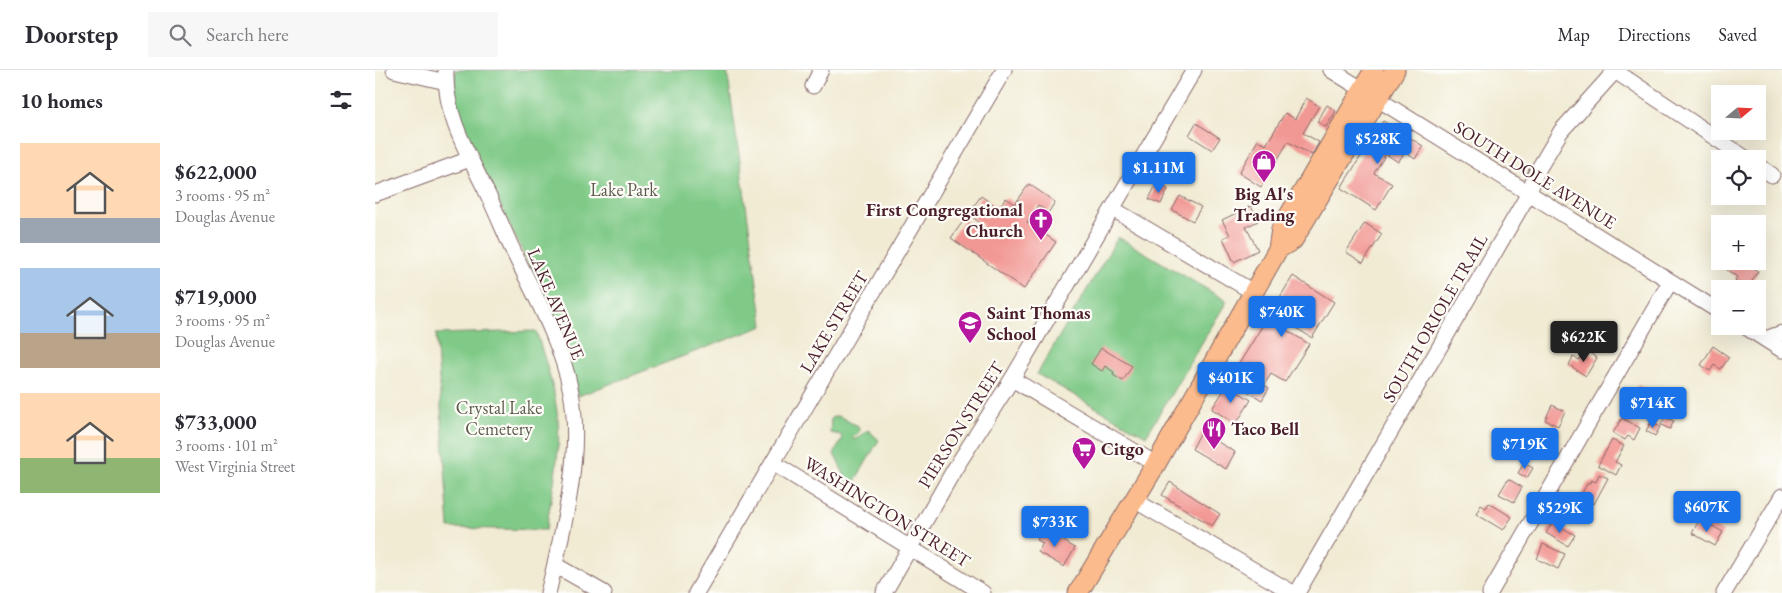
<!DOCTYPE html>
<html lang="en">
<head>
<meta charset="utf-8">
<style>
  :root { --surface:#fff; --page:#f7f7f7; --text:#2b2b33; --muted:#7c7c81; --line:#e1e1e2; --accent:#1a73e8 }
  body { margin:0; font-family:"EB Garamond",serif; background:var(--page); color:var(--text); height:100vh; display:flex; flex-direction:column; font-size:19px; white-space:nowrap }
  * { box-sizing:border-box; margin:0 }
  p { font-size:16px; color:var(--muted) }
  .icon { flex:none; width:28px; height:28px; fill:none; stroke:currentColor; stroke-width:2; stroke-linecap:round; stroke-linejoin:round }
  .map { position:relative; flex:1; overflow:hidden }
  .side { display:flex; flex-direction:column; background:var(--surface); width:375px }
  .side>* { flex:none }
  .needle { width:32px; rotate:71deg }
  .tools { position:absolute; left:1336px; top:15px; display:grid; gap:10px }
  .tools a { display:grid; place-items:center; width:55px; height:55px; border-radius:0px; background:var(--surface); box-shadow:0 5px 20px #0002; font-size:25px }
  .price { position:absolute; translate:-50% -42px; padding:0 11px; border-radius:5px; background:var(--accent); color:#fff; font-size:16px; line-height:32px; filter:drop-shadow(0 1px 2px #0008) }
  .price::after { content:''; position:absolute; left:50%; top:30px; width:15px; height:11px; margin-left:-8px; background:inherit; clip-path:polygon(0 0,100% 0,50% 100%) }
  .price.current { background:#222; color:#fff }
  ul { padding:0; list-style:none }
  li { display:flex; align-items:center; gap:15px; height:125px; padding:0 20px }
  li span { display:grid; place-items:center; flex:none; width:140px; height:100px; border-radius:0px; color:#555 }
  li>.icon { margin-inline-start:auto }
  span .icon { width:60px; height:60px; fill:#fffc; stroke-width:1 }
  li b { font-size:21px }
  h2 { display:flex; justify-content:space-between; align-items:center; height:60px; padding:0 20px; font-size:21px }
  header { display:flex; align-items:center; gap:30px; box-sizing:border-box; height:70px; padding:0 25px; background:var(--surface); border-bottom:1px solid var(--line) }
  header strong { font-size:24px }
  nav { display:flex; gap:28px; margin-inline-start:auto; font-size:18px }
  .search { width:350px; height:45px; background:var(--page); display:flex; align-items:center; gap:12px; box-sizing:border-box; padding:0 18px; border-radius:0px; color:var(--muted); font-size:19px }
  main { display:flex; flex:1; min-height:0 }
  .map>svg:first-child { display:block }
  .green { fill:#80ca88; stroke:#65745a }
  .building { fill:#f29894 }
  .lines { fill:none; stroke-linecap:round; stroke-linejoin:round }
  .minor-casing { stroke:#846666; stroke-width:17 }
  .major-casing { stroke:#846666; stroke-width:21 }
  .minor { stroke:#fff; stroke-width:15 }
  .major { stroke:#fbbb8c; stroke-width:19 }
  .labels { text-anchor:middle; stroke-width:4.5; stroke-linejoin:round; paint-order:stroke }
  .street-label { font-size:18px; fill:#4a1f2b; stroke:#fdfcf7 }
  .park-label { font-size:18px; fill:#5d5b4c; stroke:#fdfcf7 }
  .poi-label { font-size:18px; font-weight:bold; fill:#4a1f2b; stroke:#fdfcf7; text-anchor:start }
</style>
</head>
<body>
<header>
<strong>Doorstep</strong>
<div class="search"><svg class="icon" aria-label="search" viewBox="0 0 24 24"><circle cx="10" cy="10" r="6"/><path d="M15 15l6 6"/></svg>Search here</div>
<nav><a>Map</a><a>Directions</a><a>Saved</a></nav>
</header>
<main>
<section class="side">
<h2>10 homes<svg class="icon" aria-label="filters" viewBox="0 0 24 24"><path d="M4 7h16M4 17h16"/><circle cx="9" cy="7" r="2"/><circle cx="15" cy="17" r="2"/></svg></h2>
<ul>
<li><span style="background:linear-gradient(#ffd9b3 75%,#9aa5b1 0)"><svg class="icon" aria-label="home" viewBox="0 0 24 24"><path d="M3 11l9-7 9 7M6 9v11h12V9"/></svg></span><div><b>$622,000</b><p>3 rooms · 95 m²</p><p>Douglas Avenue</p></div></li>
<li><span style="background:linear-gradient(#a9c7e8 65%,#b9a48a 0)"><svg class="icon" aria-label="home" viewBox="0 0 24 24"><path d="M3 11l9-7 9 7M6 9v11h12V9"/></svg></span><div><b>$719,000</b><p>3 rooms · 95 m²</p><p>Douglas Avenue</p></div></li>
<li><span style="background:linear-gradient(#ffd9b3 65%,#8fb573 0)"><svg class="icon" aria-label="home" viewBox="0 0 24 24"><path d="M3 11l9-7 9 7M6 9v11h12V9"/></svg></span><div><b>$733,000</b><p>3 rooms · 101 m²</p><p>West Virginia Street</p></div></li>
</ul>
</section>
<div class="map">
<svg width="1407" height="523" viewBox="0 0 1407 523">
  <rect width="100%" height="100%" fill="#fdfcf7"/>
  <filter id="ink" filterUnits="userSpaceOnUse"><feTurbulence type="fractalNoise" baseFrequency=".02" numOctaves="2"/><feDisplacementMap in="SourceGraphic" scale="10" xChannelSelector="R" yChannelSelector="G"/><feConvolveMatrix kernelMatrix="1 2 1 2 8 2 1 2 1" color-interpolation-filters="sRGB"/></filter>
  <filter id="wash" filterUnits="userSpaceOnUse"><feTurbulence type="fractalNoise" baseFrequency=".0096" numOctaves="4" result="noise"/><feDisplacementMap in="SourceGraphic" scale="20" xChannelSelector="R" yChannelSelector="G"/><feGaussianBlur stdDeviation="1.12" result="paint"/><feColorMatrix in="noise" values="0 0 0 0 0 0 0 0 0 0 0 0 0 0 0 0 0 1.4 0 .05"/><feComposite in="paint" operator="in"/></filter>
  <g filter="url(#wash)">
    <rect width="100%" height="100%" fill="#f1ebd3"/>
    <path class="green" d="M80 0H352L388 256 203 326 157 201 96 76 79 28Z
      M743 167 852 231 771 366 662 304Z
      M161 261C173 299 187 340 183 380 181 407 175 433 171 460L74 458 61 264Z
      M461 346C470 347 473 353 482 355L485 361 478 368 479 370 493 360 504 370 479 413 473 412 459 384 467 369 466 365 455 363 456 348Z"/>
    <g id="blocks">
      <path class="building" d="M931 28 944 36 928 63 944 72 937 85 913 72 886 117 864 103 883 70 891 75 910 43 920 49Z
        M952 35 961 41 951 57 942 52Z
        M1008 51 1048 76 1040 89 1030 82 1023 92 1011 84 999 103 1017 114 1001 140 966 118Z
        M821 53 845 68 837 80 814 65Z
        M782 113 793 119 786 134 774 129Z
        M654 114 680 132 673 143 663 135 652 152 681 172 649 219 576 168 589 150 604 161 608 155 593 144 606 126 623 138 631 128 640 134Z
        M805 126 826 137 818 151 797 140Z
        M876 136 883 151 871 157 883 180 859 192 848 168 855 165 847 150Z
        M990 153 1007 164 988 193 971 182Z
        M1358 191H1367L1383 201 1373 218 1360 210 1362 207 1352 200Z
        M918 206 959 232 937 268 912 252 908 258 934 274 910 312 896 304 889 315 894 318 887 330 854 310Z
        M1338 276 1354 287 1346 299 1339 295 1335 301 1326 295Z
        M726 278 757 296 748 311 738 305 739 302 730 296 727 301 716 294Z
        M1210 280 1222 288 1211 306 1194 295 1198 287 1204 290Z
        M852 315 876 330 861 354 837 339Z
        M1263 315 1281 325 1273 340 1255 330Z
        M1177 335 1190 341 1183 356 1170 350Z
        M1290 347 1299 351 1295 359 1286 355Z
        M1247 348 1265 358 1259 370 1253 366 1250 370 1238 363Z
        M1276 352 1285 357 1280 366 1271 361Z
        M1166 358 1178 364 1170 381 1158 375Z
        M826 362 860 382 851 399 817 379Z
        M1237 370 1249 376 1240 392 1246 395 1241 405 1223 395Z
        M1145 378 1154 384 1150 390 1141 385Z
        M1149 393 1158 398 1152 408 1143 403Z
        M1224 404 1233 408 1219 434 1205 427 1213 412 1215 413 1216 410 1221 412Z
        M1133 409 1147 417 1139 432 1124 424Z
        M795 412 845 444 837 456 787 425Z
        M1195 428 1214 438 1206 452 1187 441Z
        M1114 433 1137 447 1128 460 1101 444 1106 435 1111 438Z
        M1325 449 1348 462 1340 476 1317 463Z
        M1178 452 1200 465 1193 476 1171 463Z
        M669 458 700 478 689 497 663 482 668 473 662 470Z
        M1168 474 1190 484 1183 499 1162 489Z"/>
    </g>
  </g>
  <g filter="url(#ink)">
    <use href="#blocks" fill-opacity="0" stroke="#846666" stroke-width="1"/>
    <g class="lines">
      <defs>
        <path id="minor" d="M19 0 71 12
          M71 0C69 47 95 86 114 127 124 148 132 169 142 189 163 231 187 275 196 322 208 385 188 461 173 523
          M956 0 1345 242
          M1240 1 1372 89
          M438 16 446 0
          M1382 95 1397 105
          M0 124 95 89
          M738 139 878 222
          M1369 256 1407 280
          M1390 269 1407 263
          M637 309 781 394
          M398 393 608 523
          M759 430 918 523
          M180 495 229 523
          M321 523 629 0
          M509 523 579 400 637 309 819 0
          M922 523 1154 123 1161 103 1186 61 1241 0
          M1115 523 1295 212
          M1349 523 1407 426"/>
        <path id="major" d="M903 179 918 170 1020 0
          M703 523 781 394 903 179 906 159 999 0"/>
      </defs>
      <use href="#minor" class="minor-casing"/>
      <use href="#major" class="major-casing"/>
      <use href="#minor" class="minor"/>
      <use href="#major" class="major"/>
    </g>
  </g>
  <defs>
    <symbol id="shop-pin" viewBox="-11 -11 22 30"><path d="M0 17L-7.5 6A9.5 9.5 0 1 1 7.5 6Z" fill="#b5179e" stroke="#fdfcf7"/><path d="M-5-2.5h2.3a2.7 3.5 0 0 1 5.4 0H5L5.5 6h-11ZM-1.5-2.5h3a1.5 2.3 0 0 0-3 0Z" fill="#fff"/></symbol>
    <symbol id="church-pin" viewBox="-11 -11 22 30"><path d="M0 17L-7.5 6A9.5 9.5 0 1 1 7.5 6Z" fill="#b5179e" stroke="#fdfcf7"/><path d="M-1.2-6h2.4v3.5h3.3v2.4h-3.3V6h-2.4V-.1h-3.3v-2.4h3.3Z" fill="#fff"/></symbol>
    <symbol id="school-pin" viewBox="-11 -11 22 30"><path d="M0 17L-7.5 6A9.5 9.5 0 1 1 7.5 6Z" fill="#b5179e" stroke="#fdfcf7"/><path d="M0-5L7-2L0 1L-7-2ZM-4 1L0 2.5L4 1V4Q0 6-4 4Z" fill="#fff"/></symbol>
    <symbol id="restaurant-pin" viewBox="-11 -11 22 30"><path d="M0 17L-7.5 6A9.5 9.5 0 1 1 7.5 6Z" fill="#b5179e" stroke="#fdfcf7"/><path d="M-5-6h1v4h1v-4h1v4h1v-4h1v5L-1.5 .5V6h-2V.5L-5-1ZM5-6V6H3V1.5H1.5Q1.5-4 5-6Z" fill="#fff"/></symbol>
    <symbol id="supermarket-pin" viewBox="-11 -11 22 30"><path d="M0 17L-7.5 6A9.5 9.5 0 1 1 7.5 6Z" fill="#b5179e" stroke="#fdfcf7"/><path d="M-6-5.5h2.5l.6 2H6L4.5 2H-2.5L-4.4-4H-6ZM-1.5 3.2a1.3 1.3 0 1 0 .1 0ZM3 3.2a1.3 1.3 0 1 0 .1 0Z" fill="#fff"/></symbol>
  </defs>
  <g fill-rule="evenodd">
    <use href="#shop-pin" x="875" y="78" width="28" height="38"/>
    <use href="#church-pin" x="652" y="136" width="28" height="38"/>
    <use href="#school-pin" x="581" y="239" width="28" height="38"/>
    <use href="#restaurant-pin" x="825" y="345" width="28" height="38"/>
    <use href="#supermarket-pin" x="695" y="365" width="28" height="38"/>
  </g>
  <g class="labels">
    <g class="street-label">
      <text transform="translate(1160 105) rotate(32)" y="6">SOUTH DOLE AVENUE</text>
      <text transform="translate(181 234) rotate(67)" y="6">LAKE AVENUE</text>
      <text transform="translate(1060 248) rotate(-60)" y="6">SOUTH ORIOLE TRAIL</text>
      <text transform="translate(459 252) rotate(-59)" y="6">LAKE STREET</text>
      <text transform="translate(586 355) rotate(-58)" y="6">PIERSON STREET</text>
      <text transform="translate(512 442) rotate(32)" y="6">WASHINGTON STREET</text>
    </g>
    <g class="park-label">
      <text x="249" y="126">Lake Park</text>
      <text x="124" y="344">Crystal Lake<tspan x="124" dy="21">Cemetery</tspan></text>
    </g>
    <g class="poi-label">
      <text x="889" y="130" text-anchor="middle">Big Al's<tspan x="889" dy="21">Trading</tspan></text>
      <text x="648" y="146" text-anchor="end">First Congregational<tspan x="648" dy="21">Church</tspan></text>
      <text x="612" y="249">Saint Thomas<tspan x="612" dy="21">School</tspan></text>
      <text x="856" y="365">Taco Bell</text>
      <text x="726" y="385">Citgo</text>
    </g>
  </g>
</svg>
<div class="tools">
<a><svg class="needle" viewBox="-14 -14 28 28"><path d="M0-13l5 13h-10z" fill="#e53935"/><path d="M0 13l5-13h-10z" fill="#7c7c81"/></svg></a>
<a><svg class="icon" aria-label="locate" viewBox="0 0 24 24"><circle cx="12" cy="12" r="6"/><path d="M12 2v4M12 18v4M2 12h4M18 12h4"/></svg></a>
<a>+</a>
<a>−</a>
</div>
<b class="price" style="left:1003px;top:95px">$528K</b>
<b class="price" style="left:784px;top:124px">$1.11M</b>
<b class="price" style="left:907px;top:268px">$740K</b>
<b class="price current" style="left:1209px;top:293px">$622K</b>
<b class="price" style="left:856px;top:334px">$401K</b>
<b class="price" style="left:1278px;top:359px">$714K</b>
<b class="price" style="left:1150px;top:400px">$719K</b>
<b class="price" style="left:1332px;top:463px">$607K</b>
<b class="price" style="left:1185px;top:464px">$529K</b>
<b class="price" style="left:680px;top:478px">$733K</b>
</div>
</main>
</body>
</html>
